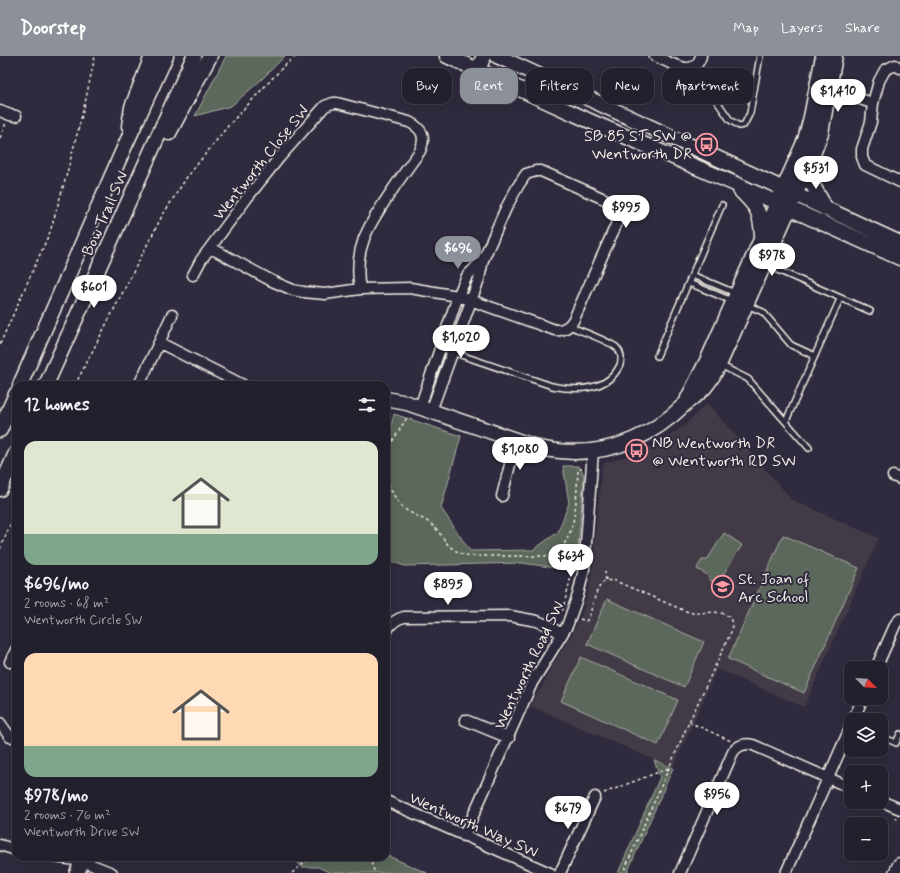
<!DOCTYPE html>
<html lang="en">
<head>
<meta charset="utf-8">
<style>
  :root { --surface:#23202e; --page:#2b2836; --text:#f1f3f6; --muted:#a3a3aa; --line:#403e4a; --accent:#8c9099 }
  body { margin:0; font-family:Mynerve,sans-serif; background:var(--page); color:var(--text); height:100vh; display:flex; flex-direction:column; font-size:15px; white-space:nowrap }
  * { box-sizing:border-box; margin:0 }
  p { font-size:13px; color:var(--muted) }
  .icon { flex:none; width:22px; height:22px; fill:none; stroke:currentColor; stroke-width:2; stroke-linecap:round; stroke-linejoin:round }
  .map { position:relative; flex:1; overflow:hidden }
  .drawer { position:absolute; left:12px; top:325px; width:378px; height:480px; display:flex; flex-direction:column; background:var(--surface); border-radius:12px; box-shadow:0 4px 16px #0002,0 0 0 1px var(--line) }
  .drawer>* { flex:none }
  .guide { position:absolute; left:402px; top:12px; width:380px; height:36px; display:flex; gap:8px }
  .needle { width:26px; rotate:114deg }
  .tools { position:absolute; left:844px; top:605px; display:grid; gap:8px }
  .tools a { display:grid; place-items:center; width:44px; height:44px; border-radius:8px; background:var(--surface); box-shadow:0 4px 16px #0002,0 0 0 1px var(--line); font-size:20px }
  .price { position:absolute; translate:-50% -34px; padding:0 9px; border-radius:14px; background:#fff; color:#222; font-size:13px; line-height:26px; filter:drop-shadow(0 1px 2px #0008) }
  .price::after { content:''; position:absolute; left:50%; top:24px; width:12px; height:9px; margin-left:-6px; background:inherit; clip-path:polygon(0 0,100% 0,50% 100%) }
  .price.on { background:var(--accent); color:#fff }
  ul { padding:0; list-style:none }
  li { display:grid; align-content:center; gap:8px; height:212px; padding:0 12px }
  li span { display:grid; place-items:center; height:124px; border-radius:12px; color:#555 }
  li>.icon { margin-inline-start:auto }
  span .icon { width:72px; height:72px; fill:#fffc; stroke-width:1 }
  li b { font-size:17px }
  h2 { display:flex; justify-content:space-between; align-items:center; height:48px; padding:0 12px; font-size:17px }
  .pill { padding:0 14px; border-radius:12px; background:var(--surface); box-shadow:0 4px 16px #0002,0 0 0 1px var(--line); font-size:14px; line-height:36px }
  .pill.on { background:var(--accent); color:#fff }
  header { display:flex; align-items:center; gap:24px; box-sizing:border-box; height:56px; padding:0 20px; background:var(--accent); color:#fff }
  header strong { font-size:19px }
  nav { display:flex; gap:22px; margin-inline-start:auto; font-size:14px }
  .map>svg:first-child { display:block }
  .built { fill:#423a46 }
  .green { fill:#5c685c; stroke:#a8aca2 }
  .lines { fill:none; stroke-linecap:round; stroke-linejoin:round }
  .lane-casing { stroke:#f4f1e8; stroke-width:8 }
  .street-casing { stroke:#f4f1e8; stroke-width:13 }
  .secondary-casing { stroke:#f4f1e8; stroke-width:17 }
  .path { stroke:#f4f1e8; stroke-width:1.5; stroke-dasharray:3 3; stroke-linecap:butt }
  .lane { stroke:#2f2a3d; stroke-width:5 }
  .street { stroke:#2f2a3d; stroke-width:10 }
  .secondary { stroke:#2f2a3d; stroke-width:14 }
  .labels { text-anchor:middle; stroke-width:4; stroke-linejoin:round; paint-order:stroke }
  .poi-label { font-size:16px; fill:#f4f1e8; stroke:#2f2a3d; text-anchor:start }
  .street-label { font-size:16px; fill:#f4f1e8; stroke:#2f2a3d }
</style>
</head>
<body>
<header>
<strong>Doorstep</strong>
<nav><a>Map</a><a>Layers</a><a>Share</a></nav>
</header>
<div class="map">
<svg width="900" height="817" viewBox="0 0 900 817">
  <rect width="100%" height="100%" fill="#2f2a3d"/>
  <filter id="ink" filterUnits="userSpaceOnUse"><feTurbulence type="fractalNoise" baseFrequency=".025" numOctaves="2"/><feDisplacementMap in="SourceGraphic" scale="8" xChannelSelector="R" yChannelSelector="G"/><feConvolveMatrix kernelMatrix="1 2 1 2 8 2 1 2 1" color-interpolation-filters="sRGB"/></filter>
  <g filter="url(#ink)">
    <path class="built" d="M707 347 792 444 879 482 804 651 717 613 673 712 531 650 535 640 541 633 551 611 572 578 581 560 587 541 592 516 602 410H603L604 407 638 397 662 385 685 369Z"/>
    <path class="green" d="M226 0H285L260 25 231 50 195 60Z
      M394 358 461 380 441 452 470 495 533 494 558 476 569 447 563 410H578L582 414 583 418H584L576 515 523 507 405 510 386 504V393Z
      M724 477 742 489 717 528C711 527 711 524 707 519 705 517 701 515 698 514L697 512 702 504H707Z
      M783 479 859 512 804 637 728 603Z
      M607 543 704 586 684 631 587 588Z
      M581 601 678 644 658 689 561 645Z
      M654 704 673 712 627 817H618L660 721Z
      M386 799 427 817H331L318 811H302L296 805 295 801H386Z"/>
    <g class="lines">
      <defs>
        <path id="lane" d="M693 11 730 64 739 70 744 69 750 57 760 0
          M764 208 870 255
          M692 219 735 237
          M689 227 732 245
          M747 249 763 256 791 289 815 300
          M440 292 552 330C577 335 608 335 620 309 622 303 621 296 617 292 612 286 578 274 569 270
          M657 300 722 149
          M720 309 748 323 809 392
          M786 365 840 243
          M881 680 896 687 900 678"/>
        <path id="street" d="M655 0C670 6 694 24 701 0
          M900 12 895 9 885 14 879 25 873 47 871 66 862 93V101L865 109 900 126
          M824 31C841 34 856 43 873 47
          M0 55 10 59 16 60
          M211 192 272 225 293 234 303 236 325 238 360 233 410 232 458 240 470 244 555 274C564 275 570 270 574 263L616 169C619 160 618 154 611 146L541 115H536L526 118 518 130 506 152 483 204 479 223 431 355
          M193 219 201 204 247 142 279 102 325 50 333 47H337L409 66C423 73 426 81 420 95 409 110 399 124 389 139 368 170 353 193 360 233
          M160 287 243 329
          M139 329 172 259
          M420 351 458 240 467 220 483 204
          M893 420 900 423
          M502 440 516 385
          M386 576C390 568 395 563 404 561L510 560 537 565 547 569 562 578
          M10 606 16 594
          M876 612 896 567 900 563
          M465 664 509 682
          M853 664 863 642
          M0 667 10 681
          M386 745 550 817
          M881 745 900 753
          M464 780 532 627 567 570 578 539 584 513 593 395
          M0 789 16 794
          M55 801 82 805 112 817
          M560 817 595 741
          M680 817 733 696C738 689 745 687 753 689L851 732
          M786 817 851 670"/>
        <path id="secondary" d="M447 0 592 66 733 127 900 202
          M497 0 900 187
          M478 13 484 0
          M129 70 132 51 152 0
          M169 77 210 0
          M810 107 812 128 826 153
          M740 134C757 151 760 154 762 178
          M20 329 124 92 166 0
          M46 329 194 0
          M688 342 708 303 805 84 811 61 823 0
          M386 343 407 347 539 392C596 404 644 388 685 348 690 343 697 339 702 334 709 328 714 318 719 309L810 106 821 77 835 0
          M0 374 16 338
          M0 433 16 397
          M77 817 84 801
          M896 817 900 809"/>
      </defs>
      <use href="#lane" class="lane-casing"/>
      <use href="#street" class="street-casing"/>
      <use href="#secondary" class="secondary-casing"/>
      <path class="path" d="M0 82 6 67
        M0 288 50 176 66 121 85 47 95 0
        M75 329 162 160 187 121 228 70 282 12 296 0
        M386 402 390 389 408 360
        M386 423C391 434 396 446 406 454 414 459 423 462 431 468 447 482 444 494 470 500H546L554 497 561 493 570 499 573 503 570 525 562 556
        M0 493 11 467 16 451
        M561 493C577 472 576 441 578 416L579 413H582
        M605 515 606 525
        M580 563 586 565 589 562C592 552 596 528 606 525 608 524 611 525 613 524L683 554C686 555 689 556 692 557 707 558 737 549 731 576L689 666 623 817
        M689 666 731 685
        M604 737 669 712
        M860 746 875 753
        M895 762 900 764
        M369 801 375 817
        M292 817 305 806 317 801"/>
      <use href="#lane" class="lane"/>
      <use href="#street" class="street"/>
      <use href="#secondary" class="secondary"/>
    </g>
  </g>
  <defs>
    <symbol id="bus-ring" viewBox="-11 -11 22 22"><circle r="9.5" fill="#2f2a3d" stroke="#ff9aa2" stroke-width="1.5"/><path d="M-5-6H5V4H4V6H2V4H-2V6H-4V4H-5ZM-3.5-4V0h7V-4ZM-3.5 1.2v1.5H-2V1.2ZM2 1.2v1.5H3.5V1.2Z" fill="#ff9aa2"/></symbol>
    <symbol id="school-ring" viewBox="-11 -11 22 22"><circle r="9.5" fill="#2f2a3d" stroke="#ff9aa2" stroke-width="1.5"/><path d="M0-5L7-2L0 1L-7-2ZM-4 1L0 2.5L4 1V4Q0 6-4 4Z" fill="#ff9aa2"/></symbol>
  </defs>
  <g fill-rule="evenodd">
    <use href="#bus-ring" x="694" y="76" width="25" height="25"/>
    <use href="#bus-ring" x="624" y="382" width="25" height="25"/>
    <use href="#school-ring" x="710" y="518" width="25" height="25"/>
  </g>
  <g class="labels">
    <g class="poi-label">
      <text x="692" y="85" text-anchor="end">SB 85 ST SW @<tspan x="692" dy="18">Wentworth DR</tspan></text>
      <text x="652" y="392">NB Wentworth DR<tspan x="652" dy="18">@ Wentworth RD SW</tspan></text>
      <text x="738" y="528">St. Joan of<tspan x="738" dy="18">Arc School</tspan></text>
    </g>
    <g class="street-label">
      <text transform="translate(260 106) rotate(-51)" y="6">Wentworth Close SW</text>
      <text transform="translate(104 157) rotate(-66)" y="6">Bow Trail SW</text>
      <text transform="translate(528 609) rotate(-64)" y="6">Wentworth Road SW</text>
      <text transform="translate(474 768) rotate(24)" y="6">Wentworth Way SW</text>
    </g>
  </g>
</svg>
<div class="tools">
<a><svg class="needle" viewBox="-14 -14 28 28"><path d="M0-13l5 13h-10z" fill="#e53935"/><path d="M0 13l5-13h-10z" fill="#a3a3aa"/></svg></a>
<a><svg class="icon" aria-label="layers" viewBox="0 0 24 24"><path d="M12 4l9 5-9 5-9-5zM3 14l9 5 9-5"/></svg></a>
<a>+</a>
<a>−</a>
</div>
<b class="price" style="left:838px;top:57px">$1,410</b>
<b class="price" style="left:816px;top:134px">$531</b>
<b class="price" style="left:626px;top:173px">$995</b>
<b class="price on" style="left:458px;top:214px">$696</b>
<b class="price" style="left:772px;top:221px">$978</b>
<b class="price" style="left:94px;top:253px">$601</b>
<b class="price" style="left:461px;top:303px">$1,020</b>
<b class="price" style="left:520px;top:415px">$1,080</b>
<b class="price" style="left:571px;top:522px">$634</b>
<b class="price" style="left:448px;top:550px">$895</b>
<b class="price" style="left:717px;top:760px">$956</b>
<b class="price" style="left:568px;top:774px">$679</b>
<div class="guide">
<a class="pill">Buy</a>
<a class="pill on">Rent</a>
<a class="pill">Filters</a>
<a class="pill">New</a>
<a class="pill">Apartment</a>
</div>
<section class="drawer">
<h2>12 homes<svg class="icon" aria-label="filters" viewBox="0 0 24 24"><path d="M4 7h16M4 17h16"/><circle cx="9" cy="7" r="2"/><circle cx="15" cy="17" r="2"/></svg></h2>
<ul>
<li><span style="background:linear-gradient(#dfe7d0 75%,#7fa58c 0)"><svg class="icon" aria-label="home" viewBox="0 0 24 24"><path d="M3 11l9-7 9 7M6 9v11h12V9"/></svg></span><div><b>$696/mo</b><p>2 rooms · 68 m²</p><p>Wentworth Circle SW</p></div></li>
<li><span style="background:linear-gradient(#ffd9b3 75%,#7fa58c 0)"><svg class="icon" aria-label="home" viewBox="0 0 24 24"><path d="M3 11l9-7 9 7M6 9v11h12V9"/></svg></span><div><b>$978/mo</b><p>2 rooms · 76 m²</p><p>Wentworth Drive SW</p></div></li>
</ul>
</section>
</div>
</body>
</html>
